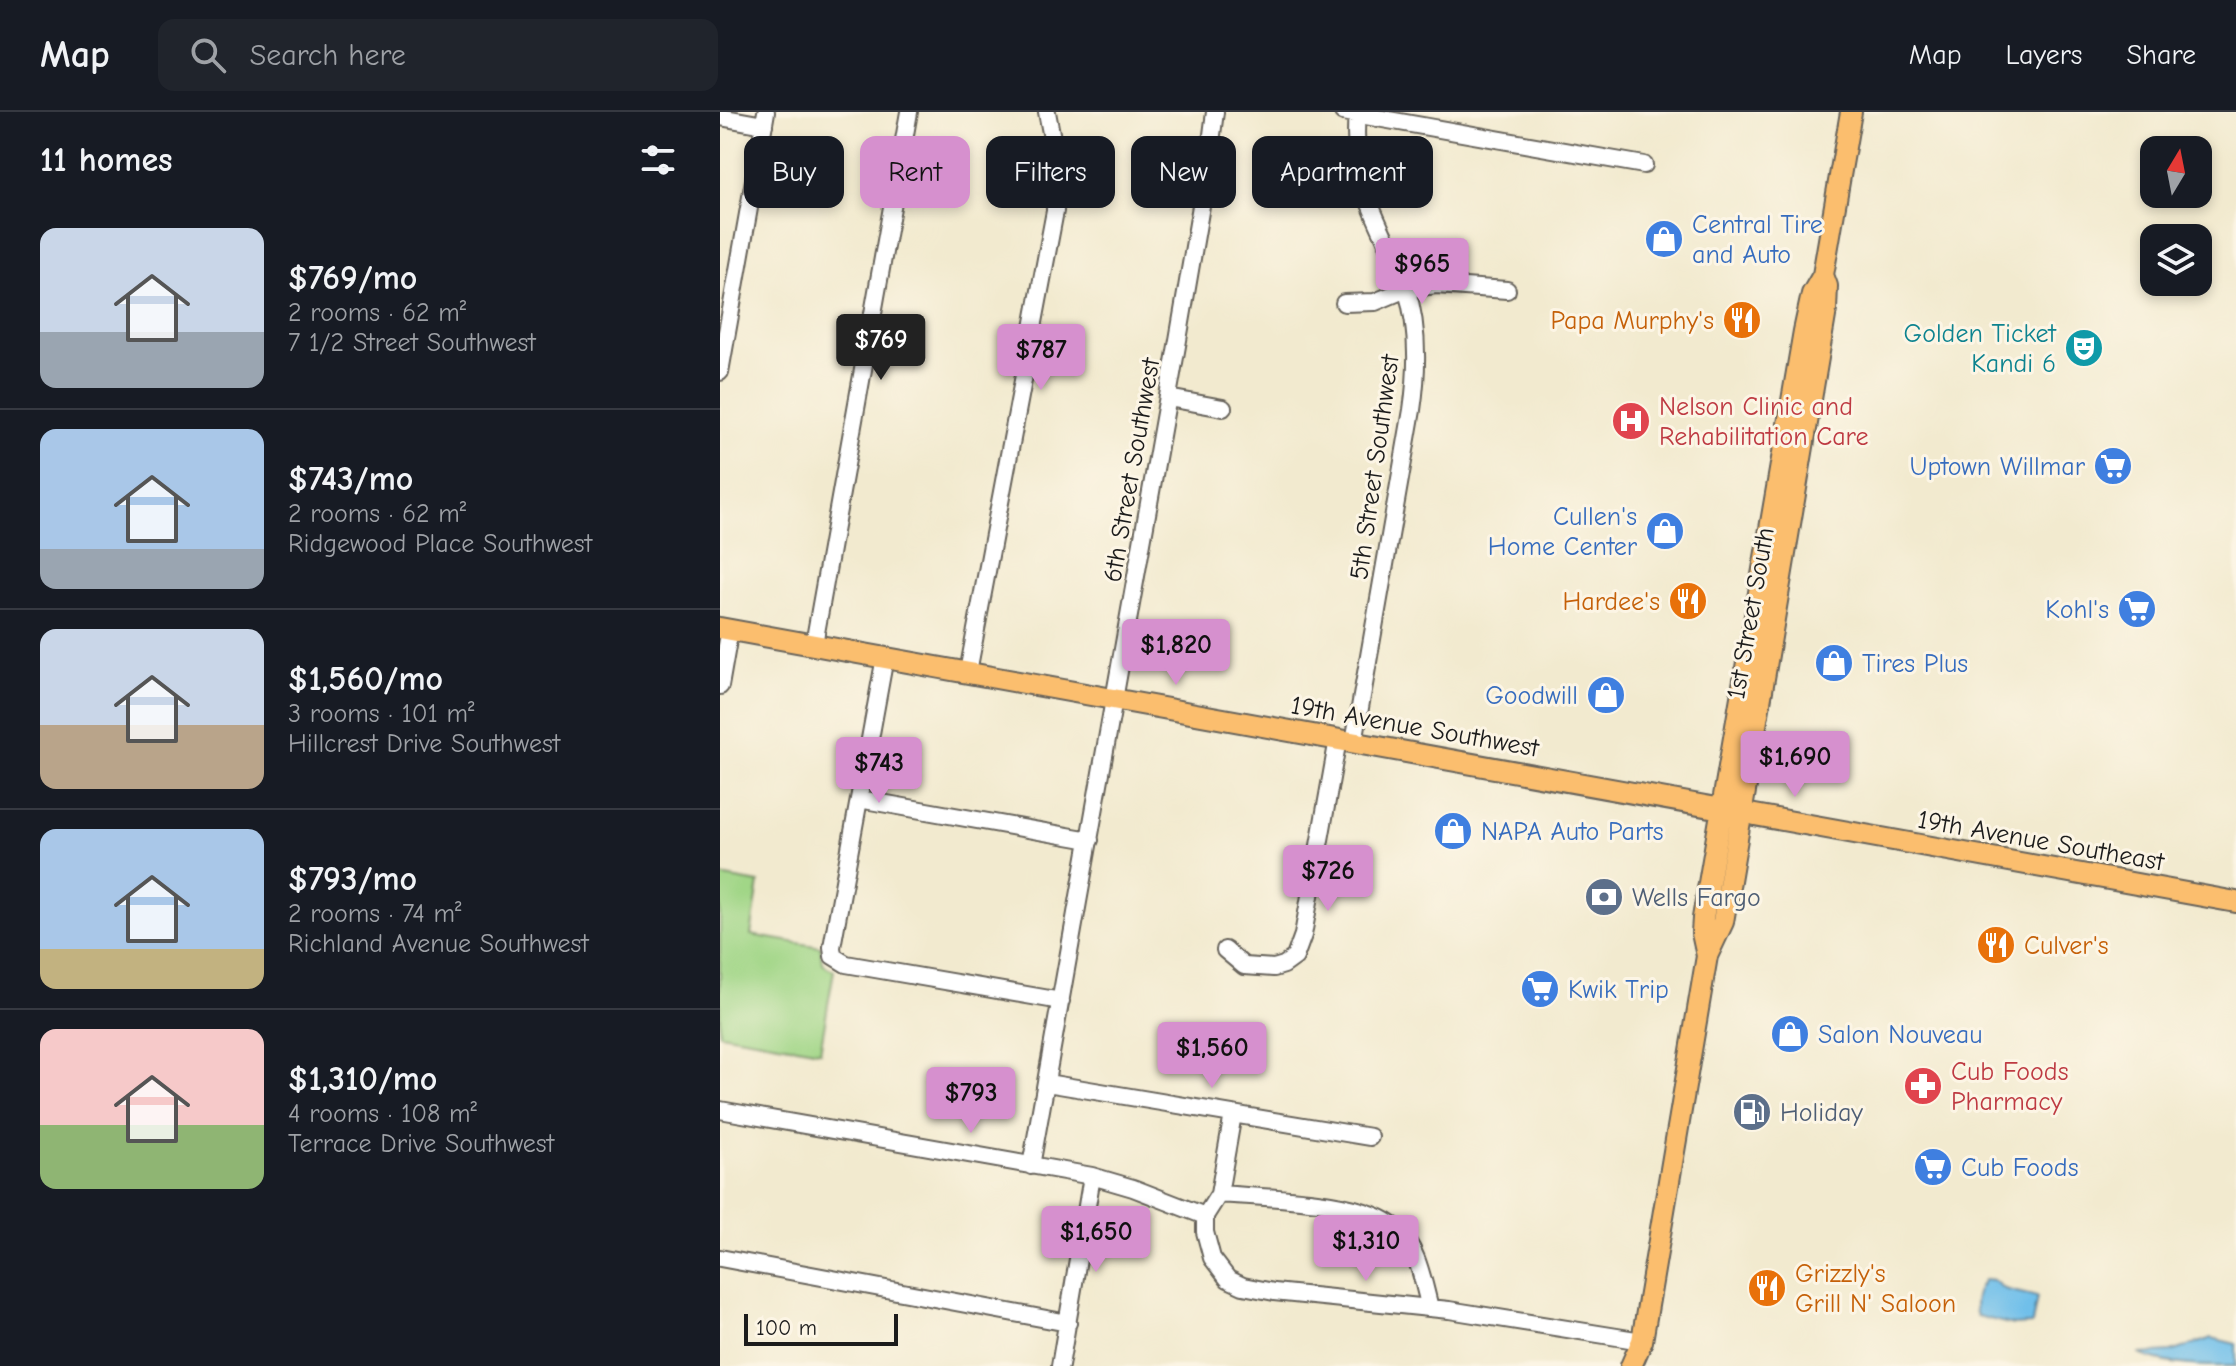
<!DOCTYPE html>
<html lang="en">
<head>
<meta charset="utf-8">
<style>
  :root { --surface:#171b24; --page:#20242c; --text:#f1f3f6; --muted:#9ea1a6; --line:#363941; --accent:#d690ce }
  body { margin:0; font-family:"Comic Neue",sans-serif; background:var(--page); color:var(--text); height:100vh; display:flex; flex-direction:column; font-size:30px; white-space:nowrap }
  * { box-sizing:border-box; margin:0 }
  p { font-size:26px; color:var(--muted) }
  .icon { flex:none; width:44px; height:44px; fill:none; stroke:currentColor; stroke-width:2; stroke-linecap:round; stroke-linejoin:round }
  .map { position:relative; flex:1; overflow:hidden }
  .side { display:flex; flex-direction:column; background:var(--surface); width:720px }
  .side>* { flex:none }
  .top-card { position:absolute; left:24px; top:24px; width:760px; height:72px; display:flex; gap:16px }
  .needle { width:52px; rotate:10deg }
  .controls { position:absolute; left:1420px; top:24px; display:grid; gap:16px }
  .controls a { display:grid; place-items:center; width:72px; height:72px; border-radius:16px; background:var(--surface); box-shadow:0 4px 12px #0003; font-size:40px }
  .scale { position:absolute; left:24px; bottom:20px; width:154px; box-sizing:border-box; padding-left:8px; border:4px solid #1c1c1c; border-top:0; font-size:22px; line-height:28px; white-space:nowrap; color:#1c1c1c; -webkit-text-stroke:6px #fcf5e5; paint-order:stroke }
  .price { position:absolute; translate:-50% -68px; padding:0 18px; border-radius:8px; background:var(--accent); color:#111; font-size:26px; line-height:52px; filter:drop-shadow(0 2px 4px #0008) }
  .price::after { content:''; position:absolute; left:50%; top:48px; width:24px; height:18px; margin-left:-12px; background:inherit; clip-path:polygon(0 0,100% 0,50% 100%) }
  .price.on { background:#222; color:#fff }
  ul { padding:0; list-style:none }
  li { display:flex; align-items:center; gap:24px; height:200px; padding:0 40px }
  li+li { border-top:2px solid var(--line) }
  li span { display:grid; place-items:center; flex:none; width:224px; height:160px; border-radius:16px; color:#555 }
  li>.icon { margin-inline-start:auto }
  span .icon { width:96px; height:96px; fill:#fffc; stroke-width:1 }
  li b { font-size:34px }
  h2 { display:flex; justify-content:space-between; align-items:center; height:96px; padding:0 40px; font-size:34px }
  .tag { padding:0 28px; border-radius:16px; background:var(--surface); box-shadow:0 4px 12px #0003; font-size:28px; line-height:72px }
  .tag.on { background:var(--accent); color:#111 }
  header { display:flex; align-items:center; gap:48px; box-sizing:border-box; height:112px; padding:0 40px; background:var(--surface); border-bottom:2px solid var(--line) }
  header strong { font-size:38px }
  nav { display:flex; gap:44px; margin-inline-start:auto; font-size:28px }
  .search { width:560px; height:72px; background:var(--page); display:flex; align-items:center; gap:20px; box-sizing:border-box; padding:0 28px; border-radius:16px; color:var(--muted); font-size:30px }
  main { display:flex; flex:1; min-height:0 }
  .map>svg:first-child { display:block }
  .green { fill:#a1d687; stroke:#5e7952; stroke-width:2 }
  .water { fill:#6fbfea; stroke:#466e83; stroke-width:2 }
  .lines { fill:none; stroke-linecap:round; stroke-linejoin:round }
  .minor-casing { stroke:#67645b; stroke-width:20 }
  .major-casing { stroke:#67645b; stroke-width:24 }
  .minor { stroke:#fff; stroke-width:16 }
  .major { stroke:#fbbe6e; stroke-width:20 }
  .labels { text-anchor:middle; stroke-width:6; stroke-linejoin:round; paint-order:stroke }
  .shop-label { font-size:26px; fill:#366cbe; stroke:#fcf5e5; text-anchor:start }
  .food-label { font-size:26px; fill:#c56008; stroke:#fcf5e5; text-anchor:end }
  .culture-label { font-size:26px; fill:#0d838f; stroke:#fcf5e5; text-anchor:end }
  .health-label { font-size:26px; fill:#be3a42; stroke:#fcf5e5; text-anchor:start }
  .street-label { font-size:26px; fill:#1c1c1c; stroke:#fcf5e5 }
  .service-label { font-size:26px; fill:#4e5e75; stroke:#fcf5e5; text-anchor:start }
</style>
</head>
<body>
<header>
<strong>Map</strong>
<div class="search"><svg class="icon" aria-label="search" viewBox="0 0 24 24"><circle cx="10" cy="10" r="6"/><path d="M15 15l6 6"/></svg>Search here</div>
<nav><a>Map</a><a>Layers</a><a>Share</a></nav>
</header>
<main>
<section class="side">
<h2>11 homes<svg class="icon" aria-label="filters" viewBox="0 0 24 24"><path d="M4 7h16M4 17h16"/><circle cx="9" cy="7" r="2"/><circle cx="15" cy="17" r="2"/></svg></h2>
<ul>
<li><span style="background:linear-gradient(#c9d6e8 65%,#9aa5b1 0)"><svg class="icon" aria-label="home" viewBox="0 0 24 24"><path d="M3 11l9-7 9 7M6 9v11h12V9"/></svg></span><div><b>$769/mo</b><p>2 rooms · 62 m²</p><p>7 1/2 Street Southwest</p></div></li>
<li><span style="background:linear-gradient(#a9c7e8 75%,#9aa5b1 0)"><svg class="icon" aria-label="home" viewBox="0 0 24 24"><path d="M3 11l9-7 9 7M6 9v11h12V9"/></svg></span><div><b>$743/mo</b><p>2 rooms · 62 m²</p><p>Ridgewood Place Southwest</p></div></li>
<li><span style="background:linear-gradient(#c9d6e8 60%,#b9a48a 0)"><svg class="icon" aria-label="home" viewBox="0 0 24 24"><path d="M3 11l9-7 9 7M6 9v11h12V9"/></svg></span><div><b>$1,560/mo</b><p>3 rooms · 101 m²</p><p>Hillcrest Drive Southwest</p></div></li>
<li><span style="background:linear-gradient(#a9c7e8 75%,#c2b280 0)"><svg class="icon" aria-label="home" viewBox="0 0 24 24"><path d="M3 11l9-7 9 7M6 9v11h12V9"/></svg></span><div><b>$793/mo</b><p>2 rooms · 74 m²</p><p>Richland Avenue Southwest</p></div></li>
<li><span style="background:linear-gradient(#f6c9c9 60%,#8fb573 0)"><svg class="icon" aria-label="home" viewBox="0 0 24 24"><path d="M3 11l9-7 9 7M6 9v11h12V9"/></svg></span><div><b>$1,310/mo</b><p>4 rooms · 108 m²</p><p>Terrace Drive Southwest</p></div></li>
</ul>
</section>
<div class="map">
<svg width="1516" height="1254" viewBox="0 0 1516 1254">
  <rect width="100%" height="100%" fill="#fcf5e5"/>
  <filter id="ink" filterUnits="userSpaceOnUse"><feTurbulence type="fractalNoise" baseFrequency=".0125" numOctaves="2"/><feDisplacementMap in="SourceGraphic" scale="16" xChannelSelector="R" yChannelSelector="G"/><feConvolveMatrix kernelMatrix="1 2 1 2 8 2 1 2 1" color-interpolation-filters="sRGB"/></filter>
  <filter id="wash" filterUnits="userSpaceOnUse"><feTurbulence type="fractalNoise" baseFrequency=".006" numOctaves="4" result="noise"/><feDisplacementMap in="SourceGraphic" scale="32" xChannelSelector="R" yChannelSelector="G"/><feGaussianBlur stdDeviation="1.8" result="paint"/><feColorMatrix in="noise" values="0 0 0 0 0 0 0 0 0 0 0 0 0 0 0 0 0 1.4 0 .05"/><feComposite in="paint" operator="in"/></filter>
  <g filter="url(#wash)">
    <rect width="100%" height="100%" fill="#f2eacf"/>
    <path class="green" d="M0 764 39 771 31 823 101 835C100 847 102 855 114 858L100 939 0 922Z"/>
    <path class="water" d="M1265 1167 1273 1168 1284 1177 1317 1185 1312 1212 1293 1213 1257 1204C1252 1193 1257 1176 1265 1167Z
      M1492 1226 1516 1232V1254C1484 1254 1447 1254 1419 1242L1451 1240Z"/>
  </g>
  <g filter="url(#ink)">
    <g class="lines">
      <defs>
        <path id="minor" d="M623 0 924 53
          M0 5 44 13
          M624 191 655 190 686 177 716 173 787 178
          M0 260 46 0
          M448 286 503 296
          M94 532 189 0
          M165 545 112 835 113 844 126 852 341 889
          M248 560 335 99V42L327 0
          M0 574 10 517
          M634 630 692 298C698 257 699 215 686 176 662 108 630 79 637 0
          M139 687 370 728
          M505 838 524 854 554 856 564 853 575 845 583 823 618 627
          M327 971 650 1025
          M0 998 372 1064 413 1076 485 1104
          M513 1002 499 1082 485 1104V1120L492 1146 508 1167 523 1174 554 1180 729 1198 922 1229
          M311 1054 458 228 488 53 495 0
          M499 1082C545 1086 644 1086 677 1117 698 1136 703 1170 710 1196
          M0 1146 348 1211
          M340 1254 372 1064"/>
        <path id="major" d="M0 516 1516 790
          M987 844 982 821 983 806 1084 219 1092 182 1103 163 1131 0
          M911 1254 922 1229 987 844 1003 810 1106 198 1107 174 1103 163"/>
      </defs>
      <use href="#minor" class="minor-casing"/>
      <use href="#major" class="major-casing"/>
      <use href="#minor" class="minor"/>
      <use href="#major" class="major"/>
    </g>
  </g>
  <defs>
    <symbol id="shop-disc" viewBox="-11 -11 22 22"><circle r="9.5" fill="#3f7fe0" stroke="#fcf5e5"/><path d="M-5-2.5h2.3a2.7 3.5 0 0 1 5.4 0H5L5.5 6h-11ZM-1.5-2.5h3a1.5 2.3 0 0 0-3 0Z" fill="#fff"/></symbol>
    <symbol id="restaurant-disc" viewBox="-11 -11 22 22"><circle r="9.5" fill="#e8710a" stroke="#fcf5e5"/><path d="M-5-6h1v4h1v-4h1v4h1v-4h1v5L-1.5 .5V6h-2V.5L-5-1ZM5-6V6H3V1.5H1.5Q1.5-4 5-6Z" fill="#fff"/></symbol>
    <symbol id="theatre-disc" viewBox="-11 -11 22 22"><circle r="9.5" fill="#0f9aa8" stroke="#fcf5e5"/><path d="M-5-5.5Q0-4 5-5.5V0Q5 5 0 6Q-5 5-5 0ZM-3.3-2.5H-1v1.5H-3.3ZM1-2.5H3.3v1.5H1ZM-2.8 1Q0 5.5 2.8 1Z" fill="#fff"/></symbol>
    <symbol id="hospital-disc" viewBox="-11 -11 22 22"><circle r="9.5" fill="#e0444e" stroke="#fcf5e5"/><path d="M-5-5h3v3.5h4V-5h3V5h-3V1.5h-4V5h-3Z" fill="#fff"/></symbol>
    <symbol id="supermarket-disc" viewBox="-11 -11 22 22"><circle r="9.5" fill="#3f7fe0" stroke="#fcf5e5"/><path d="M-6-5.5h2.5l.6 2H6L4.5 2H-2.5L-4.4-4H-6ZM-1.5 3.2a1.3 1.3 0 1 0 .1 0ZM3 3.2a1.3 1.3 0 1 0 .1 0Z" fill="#fff"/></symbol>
    <symbol id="bank-disc" viewBox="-11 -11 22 22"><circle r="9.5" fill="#5c6f8a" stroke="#fcf5e5"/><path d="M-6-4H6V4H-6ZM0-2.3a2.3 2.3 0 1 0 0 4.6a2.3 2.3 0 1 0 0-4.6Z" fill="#fff"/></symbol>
    <symbol id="pharmacy-disc" viewBox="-11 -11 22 22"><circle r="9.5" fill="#e0444e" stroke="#fcf5e5"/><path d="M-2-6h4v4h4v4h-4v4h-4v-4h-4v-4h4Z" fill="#fff"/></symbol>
    <symbol id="fuel-disc" viewBox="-11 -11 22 22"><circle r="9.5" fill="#5c6f8a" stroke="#fcf5e5"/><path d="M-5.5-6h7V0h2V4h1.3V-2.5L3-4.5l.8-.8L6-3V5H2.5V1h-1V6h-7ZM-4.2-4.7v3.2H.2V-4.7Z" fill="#fff"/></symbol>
  </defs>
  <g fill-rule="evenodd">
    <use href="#shop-disc" x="922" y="105" width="44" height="44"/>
    <use href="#restaurant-disc" x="1000" y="186" width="44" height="44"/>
    <use href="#theatre-disc" x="1342" y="214" width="44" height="44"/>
    <use href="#hospital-disc" x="889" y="287" width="44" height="44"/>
    <use href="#supermarket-disc" x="1371" y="332" width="44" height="44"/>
    <use href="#shop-disc" x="923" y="397" width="44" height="44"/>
    <use href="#restaurant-disc" x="946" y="467" width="44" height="44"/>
    <use href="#supermarket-disc" x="1395" y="475" width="44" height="44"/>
    <use href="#shop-disc" x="1092" y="529" width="44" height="44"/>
    <use href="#shop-disc" x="864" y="561" width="44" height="44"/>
    <use href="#shop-disc" x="711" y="697" width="44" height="44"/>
    <use href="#bank-disc" x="862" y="763" width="44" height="44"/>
    <use href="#restaurant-disc" x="1254" y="811" width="44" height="44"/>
    <use href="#supermarket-disc" x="798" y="855" width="44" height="44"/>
    <use href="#shop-disc" x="1048" y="900" width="44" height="44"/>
    <use href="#pharmacy-disc" x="1181" y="952" width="44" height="44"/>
    <use href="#fuel-disc" x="1010" y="978" width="44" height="44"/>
    <use href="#supermarket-disc" x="1191" y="1033" width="44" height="44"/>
    <use href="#restaurant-disc" x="1025" y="1154" width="44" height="44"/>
  </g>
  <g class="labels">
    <g class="shop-label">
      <text x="972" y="121">Central Tire<tspan x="972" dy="30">and Auto</tspan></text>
      <text x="1365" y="363" text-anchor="end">Uptown Willmar</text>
      <text x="917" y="413" text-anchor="end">Cullen's<tspan x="917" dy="30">Home Center</tspan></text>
      <text x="1389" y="506" text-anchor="end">Kohl's</text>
      <text x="1142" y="560">Tires Plus</text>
      <text x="858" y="592" text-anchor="end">Goodwill</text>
      <text x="761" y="728">NAPA Auto Parts</text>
      <text x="848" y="886">Kwik Trip</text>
      <text x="1098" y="931">Salon Nouveau</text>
      <text x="1241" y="1064">Cub Foods</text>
    </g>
    <g class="food-label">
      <text x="994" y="217">Papa Murphy's</text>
      <text x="940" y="498">Hardee's</text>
      <text x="1304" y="842" text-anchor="start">Culver's</text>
      <text x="1075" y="1170" text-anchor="start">Grizzly's<tspan x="1075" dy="30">Grill N' Saloon</tspan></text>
    </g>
    <g class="culture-label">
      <text x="1336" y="230">Golden Ticket<tspan x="1336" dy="30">Kandi 6</tspan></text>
    </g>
    <g class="health-label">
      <text x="939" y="303">Nelson Clinic and<tspan x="939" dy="30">Rehabilitation Care</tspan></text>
      <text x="1231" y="968">Cub Foods<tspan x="1231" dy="30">Pharmacy</tspan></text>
    </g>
    <g class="street-label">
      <text transform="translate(654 355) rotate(-82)" y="9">5th Street Southwest</text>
      <text transform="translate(411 358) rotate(-80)" y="9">6th Street Southwest</text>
      <text transform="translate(1030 501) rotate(-80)" y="9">1st Street South</text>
      <text transform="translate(695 614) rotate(10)" y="9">19th Avenue Southwest</text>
      <text transform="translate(1321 728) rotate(10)" y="9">19th Avenue Southeast</text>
    </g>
    <g class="service-label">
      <text x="912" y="794">Wells Fargo</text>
      <text x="1060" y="1009">Holiday</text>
    </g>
  </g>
</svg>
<div class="controls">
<a><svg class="needle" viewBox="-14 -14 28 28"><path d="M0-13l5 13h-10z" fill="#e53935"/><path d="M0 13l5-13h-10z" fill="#9ea1a6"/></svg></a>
<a><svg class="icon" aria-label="layers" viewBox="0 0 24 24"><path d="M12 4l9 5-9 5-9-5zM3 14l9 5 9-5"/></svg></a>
</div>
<div class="scale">100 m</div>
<b class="price" style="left:702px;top:194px">$965</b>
<b class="price on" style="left:161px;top:270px">$769</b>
<b class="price" style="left:321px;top:280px">$787</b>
<b class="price" style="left:456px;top:575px">$1,820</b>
<b class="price" style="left:1075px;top:687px">$1,690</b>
<b class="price" style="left:159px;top:693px">$743</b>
<b class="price" style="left:608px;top:801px">$726</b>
<b class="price" style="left:492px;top:978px">$1,560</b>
<b class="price" style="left:251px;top:1023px">$793</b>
<b class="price" style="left:376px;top:1162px">$1,650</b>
<b class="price" style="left:646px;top:1171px">$1,310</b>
<div class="top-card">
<a class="tag">Buy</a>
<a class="tag on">Rent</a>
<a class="tag">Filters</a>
<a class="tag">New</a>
<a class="tag">Apartment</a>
</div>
</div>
</main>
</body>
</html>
